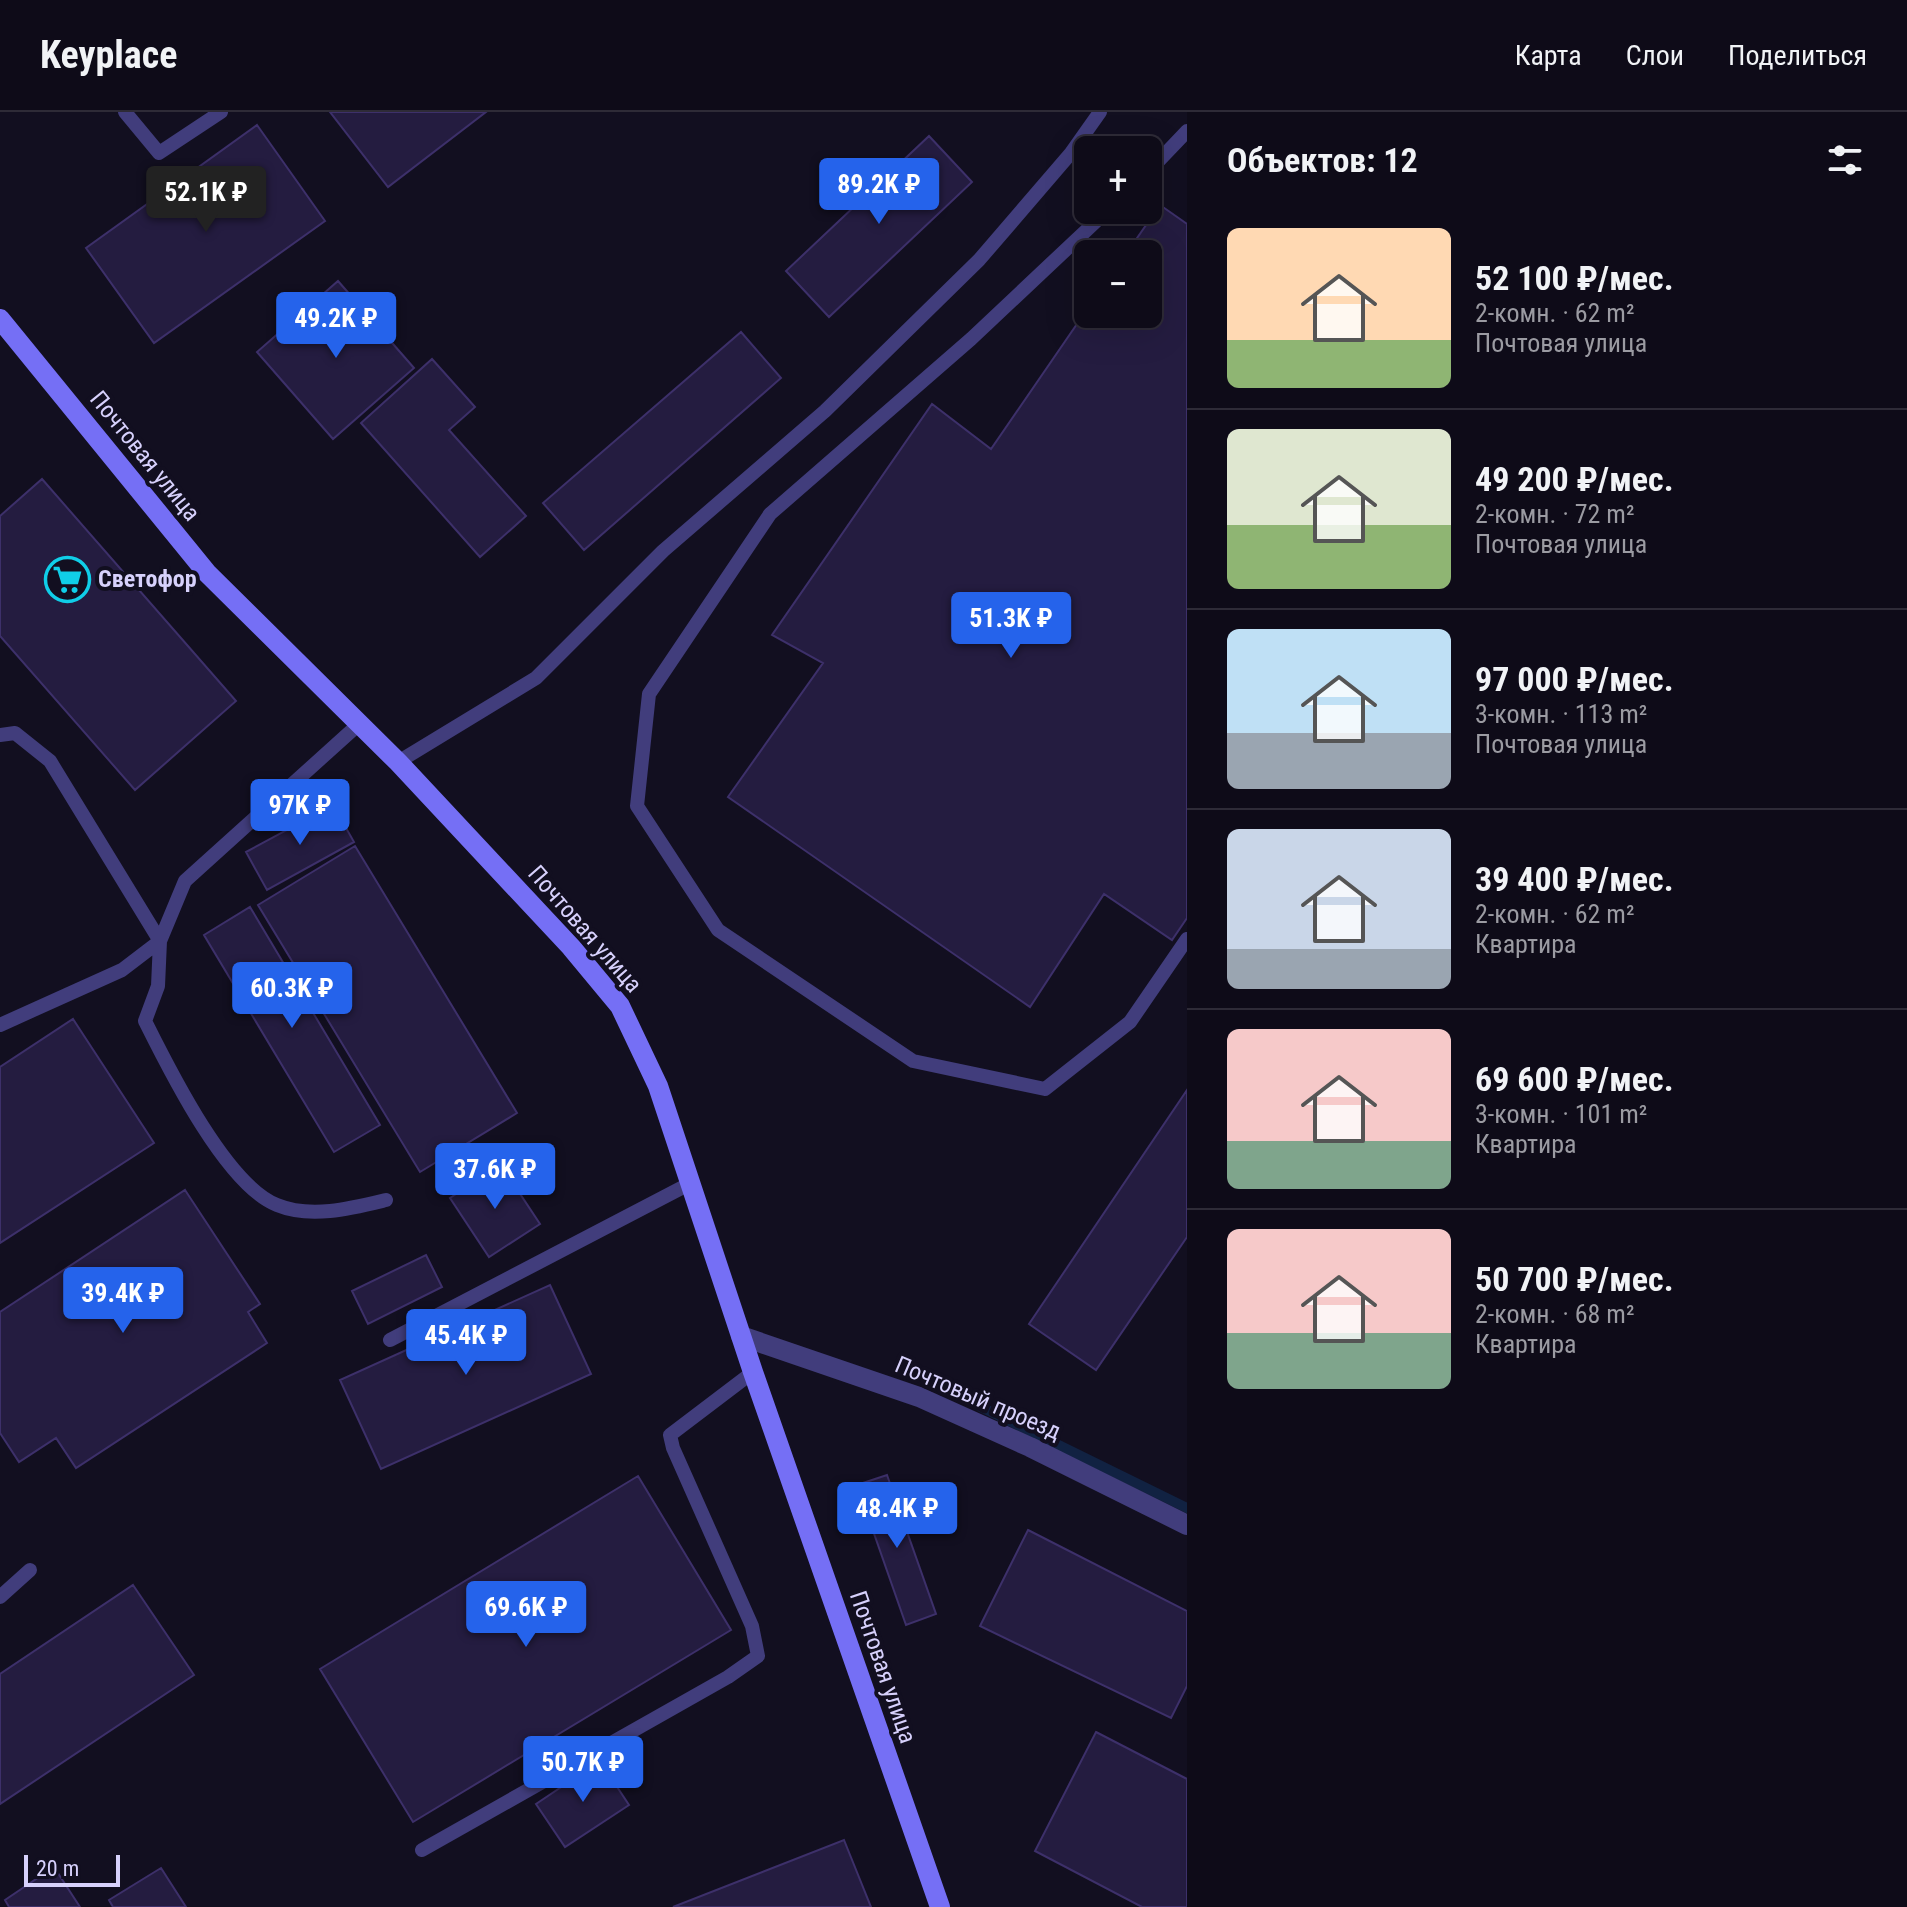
<!DOCTYPE html>
<html lang="ru">
<head>
<meta charset="utf-8">
<style>
  :root { --surface:#0e0b18; --page:#1c1925; --text:#f1f3f6; --muted:#9b9ba2; --line:#2e2b37; --accent:#2563eb }
  body { margin:0; font-family:"Roboto Condensed",sans-serif; background:var(--page); color:var(--text); height:100vh; display:flex; flex-direction:column; font-size:30px; white-space:nowrap }
  * { box-sizing:border-box; margin:0 }
  p { font-size:26px; color:var(--muted) }
  .icon { flex:none; width:44px; height:44px; fill:none; stroke:currentColor; stroke-width:2; stroke-linecap:round; stroke-linejoin:round }
  .map { position:relative; flex:1; overflow:hidden }
  .side { display:flex; flex-direction:column; background:var(--surface); width:720px }
  .side>* { flex:none }
  .fabs { position:absolute; left:1074px; top:24px; display:grid; gap:16px }
  .fabs a { display:grid; place-items:center; width:88px; height:88px; border-radius:12px; background:var(--surface); box-shadow:0 8px 32px #0002,0 0 0 2px var(--line); font-size:40px }
  .scale { position:absolute; left:24px; bottom:20px; width:96px; box-sizing:border-box; padding-left:8px; border:4px solid #d7d1fc; border-top:0; font-size:22px; line-height:28px; white-space:nowrap; color:#d7d1fc; -webkit-text-stroke:6px #120f20; paint-order:stroke }
  .price { position:absolute; translate:-50% -68px; padding:0 18px; border-radius:8px; background:var(--accent); color:#fff; font-size:26px; line-height:52px; filter:drop-shadow(0 2px 4px #0008) }
  .price::after { content:''; position:absolute; left:50%; top:48px; width:24px; height:18px; margin-left:-12px; background:inherit; clip-path:polygon(0 0,100% 0,50% 100%) }
  .price.selected { background:#222; color:#fff }
  ul { padding:0; list-style:none }
  li { display:flex; align-items:center; gap:24px; height:200px; padding:0 40px }
  li+li { border-top:2px solid var(--line) }
  li span { display:grid; place-items:center; flex:none; width:224px; height:160px; border-radius:12px; color:#555 }
  li>.icon { margin-inline-start:auto }
  span .icon { width:96px; height:96px; fill:#fffc; stroke-width:1 }
  li b { font-size:34px }
  h2 { display:flex; justify-content:space-between; align-items:center; height:96px; padding:0 40px; font-size:34px }
  header { display:flex; align-items:center; gap:48px; box-sizing:border-box; height:112px; padding:0 40px; background:var(--surface); border-bottom:2px solid var(--line) }
  header strong { font-size:38px }
  nav { display:flex; gap:44px; margin-inline-start:auto; font-size:28px }
  main { display:flex; flex:1; min-height:0 }
  .map>svg:first-child { display:block }
  .lines { fill:none; stroke-linecap:round; stroke-linejoin:round }
  .stream { stroke:#112242; stroke-width:10 }
  .building { fill:#241c40; stroke:#3d306a; stroke-width:2 }
  .lane { stroke:#413d7c; stroke-width:14 }
  .street { stroke:#413d7c; stroke-width:20 }
  .secondary { stroke:#756ff5; stroke-width:20 }
  .labels { text-anchor:middle; stroke-width:8; stroke-linejoin:round; paint-order:stroke }
  .street-label { font-size:24px; fill:#d7d1fc; stroke:#120f20 }
  .poi-label { font-size:24px; font-weight:bold; fill:#d7d1fc; stroke:#120f20; text-anchor:start }
</style>
</head>
<body>
<header>
<strong>Keyplace</strong>
<nav><a>Карта</a><a>Слои</a><a>Поделиться</a></nav>
</header>
<main>
<div class="map">
<svg width="1187" height="1795" viewBox="0 0 1187 1795">
  <rect width="100%" height="100%" fill="#120f20"/>
  <g class="lines">
    <path class="stream" d="M977 1293 1187 1396"/>
  </g>
  <path class="building" d="M330 0H486L388 75Z
    M257 13 325 109 154 231 86 136Z
    M929 24 972 70 829 205 786 159Z
    M1160 93 1187 112V806L1172 828 1104 782 1030 895 728 685 823 551 772 523 932 292 991 337 1088 196V202H1148V142H1126Z
    M338 169 414 256 333 327 257 240Z
    M741 220 781 266 584 438 543 391Z
    M432 247 475 295 449 318 526 404 480 445 361 311Z
    M42 367 236 589 135 678 0 524V404Z
    M333 693 354 730 267 778 246 740Z
    M355 734 517 1001 420 1060 258 793Z
    M250 795 380 1013 334 1040 204 823Z
    M73 907 154 1031 0 1131V955Z
    M1187 978V1125L1096 1258 1029 1212Z
    M501 1053 540 1112 489 1145 450 1086Z
    M185 1078 260 1192 248 1200 267 1231 76 1356 56 1326 19 1350 0 1321V1200Z
    M426 1143 442 1175 368 1212 352 1179Z
    M550 1173 591 1262 381 1357 340 1268Z
    M887 1363 936 1502 906 1513 857 1373Z
    M638 1364 731 1518 413 1710 320 1557Z
    M1028 1418 1187 1499V1574L1171 1606 980 1514Z
    M133 1473 194 1563 0 1692V1562Z
    M1096 1620 1187 1667V1795H1142L1035 1739Z
    M600 1649 629 1693 565 1735 536 1692Z
    M844 1728 871 1795H673Z
    M54 1755 80 1795H9L5 1788Z
    M161 1756 186 1795H113L109 1788Z"/>
  <g class="lines">
    <path class="lane" d="M125 0 159 41 221 0
      M1148 60 1187 19
      M1108 98 971 227 770 402 649 582 637 694 718 818 913 949 1045 977 1130 910 1187 827
      M0 623 15 621 50 649 160 829 158 874 145 909C169 957 226 1073 277 1093 311 1107 353 1096 386 1088
      M398 650 536 566 663 439 825 299 979 148 1071 41 1100 0
      M0 913 122 858 160 829 185 769 359 612
      M390 1228 689 1072
      M0 1485 30 1458
      M422 1738 728 1565 758 1544 752 1514 673 1336 670 1323 753 1260"/>
    <path class="street" d="M741 1224 919 1285 1030 1335 1187 1413"/>
    <path class="secondary" d="M0 207 207 461 398 650 571 835 620 894 658 974 753 1260 940 1795"/>
  </g>
  <defs>
    <symbol id="supermarket-ring" viewBox="-11 -11 22 22"><circle r="9.5" fill="#120f20" stroke="#10cee8" stroke-width="1.5"/><path d="M-6-5.5h2.5l.6 2H6L4.5 2H-2.5L-4.4-4H-6ZM-1.5 3.2a1.3 1.3 0 1 0 .1 0ZM3 3.2a1.3 1.3 0 1 0 .1 0Z" fill="#10cee8"/></symbol>
  </defs>
  <g fill-rule="evenodd">
    <use href="#supermarket-ring" x="42" y="442" width="51" height="51"/>
  </g>
  <g class="labels">
    <g class="street-label">
      <text transform="translate(145 344) rotate(51)" y="8">Почтовая улица</text>
      <text transform="translate(585 817) rotate(49)" y="8">Почтовая улица</text>
      <text transform="translate(978 1286) rotate(23)" y="8">Почтовый проезд</text>
      <text transform="translate(883 1555) rotate(71)" y="8">Почтовая улица</text>
    </g>
    <g class="poi-label">
      <text x="98" y="475">Светофор</text>
    </g>
  </g>
</svg>
<div class="fabs">
<a>+</a>
<a>−</a>
</div>
<div class="scale">20 m</div>
<b class="price" style="left:879px;top:114px">89.2K ₽</b>
<b class="price selected" style="left:206px;top:122px">52.1K ₽</b>
<b class="price" style="left:336px;top:248px">49.2K ₽</b>
<b class="price" style="left:1011px;top:548px">51.3K ₽</b>
<b class="price" style="left:300px;top:735px">97K ₽</b>
<b class="price" style="left:292px;top:918px">60.3K ₽</b>
<b class="price" style="left:495px;top:1099px">37.6K ₽</b>
<b class="price" style="left:123px;top:1223px">39.4K ₽</b>
<b class="price" style="left:466px;top:1265px">45.4K ₽</b>
<b class="price" style="left:897px;top:1438px">48.4K ₽</b>
<b class="price" style="left:526px;top:1537px">69.6K ₽</b>
<b class="price" style="left:583px;top:1692px">50.7K ₽</b>
</div>
<section class="side">
<h2>Объектов: 12<svg class="icon" aria-label="filters" viewBox="0 0 24 24"><path d="M4 7h16M4 17h16"/><circle cx="9" cy="7" r="2"/><circle cx="15" cy="17" r="2"/></svg></h2>
<ul>
<li><span style="background:linear-gradient(#ffd9b3 70%,#8fb573 0)"><svg class="icon" aria-label="home" viewBox="0 0 24 24"><path d="M3 11l9-7 9 7M6 9v11h12V9"/></svg></span><div><b>52 100 ₽/мес.</b><p>2-комн. · 62 m²</p><p>Почтовая улица</p></div></li>
<li><span style="background:linear-gradient(#dfe7d0 60%,#8fb573 0)"><svg class="icon" aria-label="home" viewBox="0 0 24 24"><path d="M3 11l9-7 9 7M6 9v11h12V9"/></svg></span><div><b>49 200 ₽/мес.</b><p>2-комн. · 72 m²</p><p>Почтовая улица</p></div></li>
<li><span style="background:linear-gradient(#bfe0f5 65%,#9aa5b1 0)"><svg class="icon" aria-label="home" viewBox="0 0 24 24"><path d="M3 11l9-7 9 7M6 9v11h12V9"/></svg></span><div><b>97 000 ₽/мес.</b><p>3-комн. · 113 m²</p><p>Почтовая улица</p></div></li>
<li><span style="background:linear-gradient(#c9d6e8 75%,#9aa5b1 0)"><svg class="icon" aria-label="home" viewBox="0 0 24 24"><path d="M3 11l9-7 9 7M6 9v11h12V9"/></svg></span><div><b>39 400 ₽/мес.</b><p>2-комн. · 62 m²</p><p>Квартира</p></div></li>
<li><span style="background:linear-gradient(#f6c9c9 70%,#7fa58c 0)"><svg class="icon" aria-label="home" viewBox="0 0 24 24"><path d="M3 11l9-7 9 7M6 9v11h12V9"/></svg></span><div><b>69 600 ₽/мес.</b><p>3-комн. · 101 m²</p><p>Квартира</p></div></li>
<li><span style="background:linear-gradient(#f6c9c9 65%,#7fa58c 0)"><svg class="icon" aria-label="home" viewBox="0 0 24 24"><path d="M3 11l9-7 9 7M6 9v11h12V9"/></svg></span><div><b>50 700 ₽/мес.</b><p>2-комн. · 68 m²</p><p>Квартира</p></div></li>
</ul>
</section>
</main>
</body>
</html>
